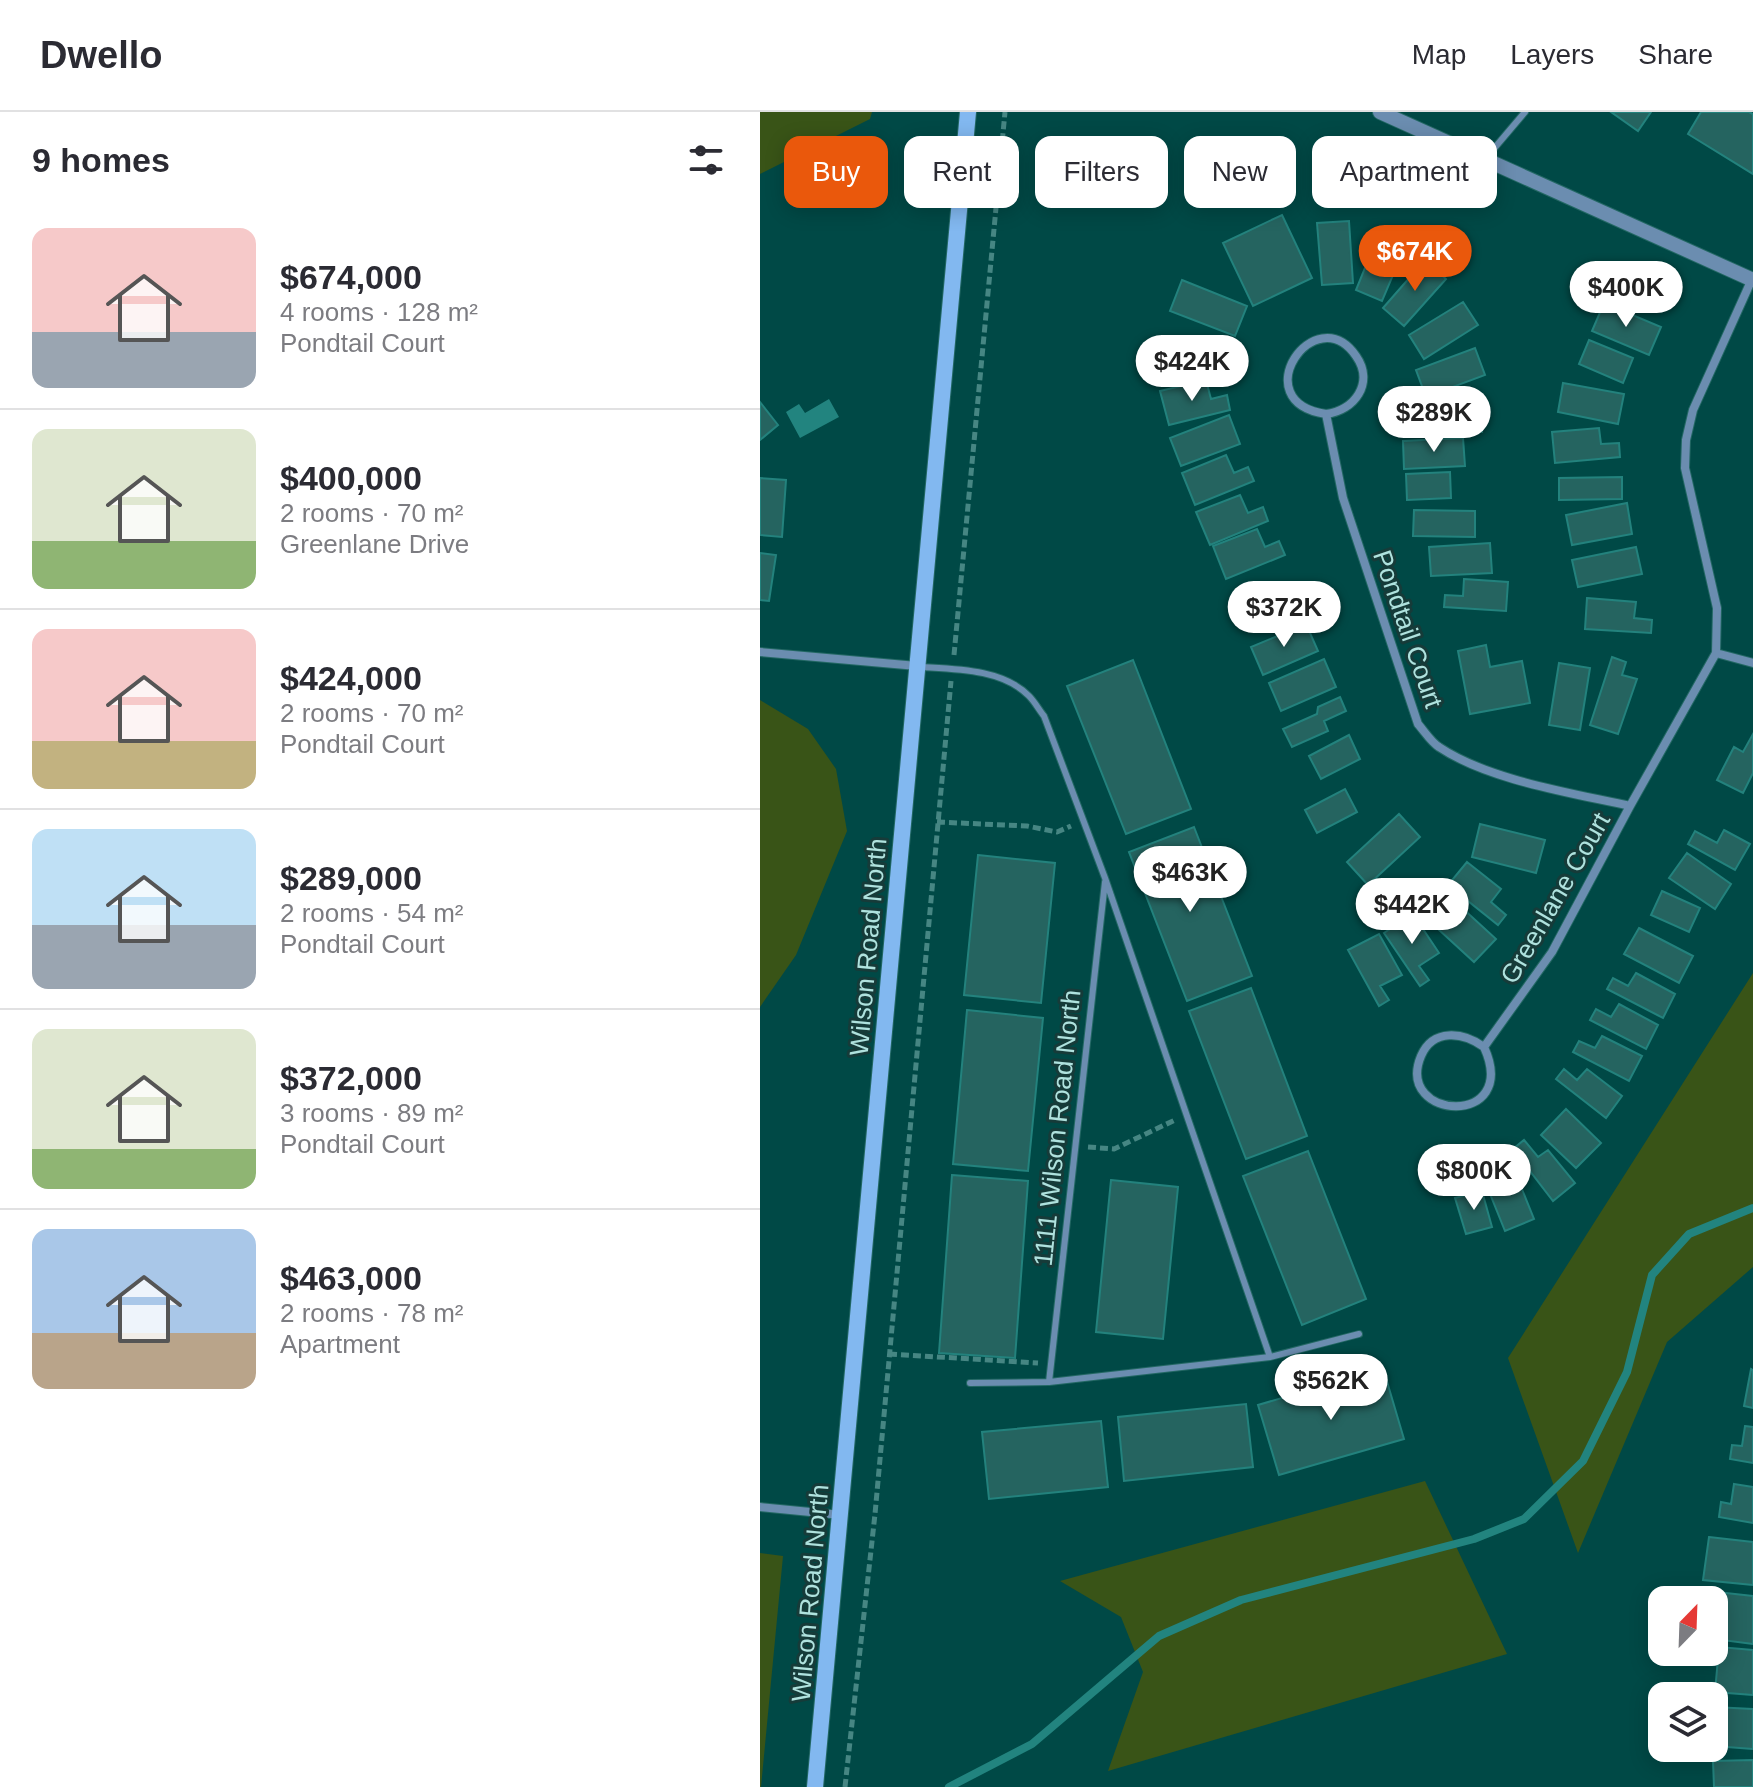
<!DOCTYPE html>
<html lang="en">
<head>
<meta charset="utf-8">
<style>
  :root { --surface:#fff; --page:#f7f7f7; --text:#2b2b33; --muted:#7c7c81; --line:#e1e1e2; --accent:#ea580c }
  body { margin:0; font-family:Arial,sans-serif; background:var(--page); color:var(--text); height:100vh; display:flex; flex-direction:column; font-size:30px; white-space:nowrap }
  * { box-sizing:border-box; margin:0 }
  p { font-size:26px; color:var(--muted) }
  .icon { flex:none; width:44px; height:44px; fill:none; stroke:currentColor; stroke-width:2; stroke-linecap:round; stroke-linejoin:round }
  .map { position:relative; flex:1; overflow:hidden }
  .side { display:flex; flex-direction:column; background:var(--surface); width:760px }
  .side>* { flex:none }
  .banner { position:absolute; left:24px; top:24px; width:760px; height:72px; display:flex; gap:16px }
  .needle { width:52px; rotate:23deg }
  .buttons { position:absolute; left:888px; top:1474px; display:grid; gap:16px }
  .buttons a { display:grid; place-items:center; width:80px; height:80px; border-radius:16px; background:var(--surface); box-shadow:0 4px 20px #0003; font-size:40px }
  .price { position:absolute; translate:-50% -68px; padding:0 18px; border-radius:28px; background:#fff; color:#222; font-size:26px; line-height:52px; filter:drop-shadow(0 2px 4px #0008) }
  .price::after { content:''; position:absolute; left:50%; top:48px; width:24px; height:18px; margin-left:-12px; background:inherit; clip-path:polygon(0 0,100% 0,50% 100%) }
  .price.active { background:var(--accent); color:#fff }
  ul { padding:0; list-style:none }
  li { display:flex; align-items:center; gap:24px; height:200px; padding:0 32px }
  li+li { border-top:2px solid var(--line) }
  li span { display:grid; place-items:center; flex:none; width:224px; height:160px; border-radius:16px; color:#555 }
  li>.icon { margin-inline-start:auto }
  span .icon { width:96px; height:96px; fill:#fffc; stroke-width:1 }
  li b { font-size:34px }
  h2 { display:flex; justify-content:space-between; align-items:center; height:96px; padding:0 32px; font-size:34px }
  .pill { padding:0 28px; border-radius:16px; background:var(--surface); box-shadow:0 4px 20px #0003; font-size:28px; line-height:72px }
  .pill.active { background:var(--accent); color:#fff }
  header { display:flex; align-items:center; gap:48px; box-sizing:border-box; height:112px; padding:0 40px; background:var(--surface); border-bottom:2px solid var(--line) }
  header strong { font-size:38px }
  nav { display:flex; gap:44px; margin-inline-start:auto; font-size:28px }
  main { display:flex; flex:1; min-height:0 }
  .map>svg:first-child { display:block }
  .green { fill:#395417 }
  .water { fill:#22847f }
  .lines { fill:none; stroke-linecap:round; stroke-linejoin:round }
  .stream { stroke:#22847f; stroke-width:8 }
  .building { fill:#256460; stroke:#23827d; stroke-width:2 }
  .service-casing { stroke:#236864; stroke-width:8 }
  .minor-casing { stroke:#236864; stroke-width:10 }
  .tertiary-casing { stroke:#236864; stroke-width:16 }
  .secondary-casing { stroke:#236864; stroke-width:18 }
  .path { stroke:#468683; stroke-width:5; stroke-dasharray:8 4; stroke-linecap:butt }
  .service { stroke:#6b8db0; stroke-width:6 }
  .minor { stroke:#6b8db0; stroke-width:8 }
  .tertiary { stroke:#6b8db0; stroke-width:14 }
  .secondary { stroke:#82b8f0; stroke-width:16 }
  .labels { text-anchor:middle; stroke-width:6; stroke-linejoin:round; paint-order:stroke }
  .street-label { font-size:26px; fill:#afe2de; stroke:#163b39 }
</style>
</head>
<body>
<header>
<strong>Dwello</strong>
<nav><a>Map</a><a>Layers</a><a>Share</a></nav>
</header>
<main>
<section class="side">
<h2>9 homes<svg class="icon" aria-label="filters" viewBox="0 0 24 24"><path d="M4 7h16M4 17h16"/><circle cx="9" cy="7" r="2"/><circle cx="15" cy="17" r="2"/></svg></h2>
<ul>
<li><span style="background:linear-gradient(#f6c9c9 65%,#9aa5b1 0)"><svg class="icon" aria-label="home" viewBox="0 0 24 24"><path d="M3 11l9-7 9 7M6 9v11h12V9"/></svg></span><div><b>$674,000</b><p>4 rooms · 128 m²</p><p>Pondtail Court</p></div></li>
<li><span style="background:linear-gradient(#dfe7d0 70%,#8fb573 0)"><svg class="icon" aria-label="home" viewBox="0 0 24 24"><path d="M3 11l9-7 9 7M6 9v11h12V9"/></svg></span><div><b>$400,000</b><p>2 rooms · 70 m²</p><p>Greenlane Drive</p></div></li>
<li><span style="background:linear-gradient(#f6c9c9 70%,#c2b280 0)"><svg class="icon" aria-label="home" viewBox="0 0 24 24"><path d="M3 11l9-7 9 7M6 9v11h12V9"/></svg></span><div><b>$424,000</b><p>2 rooms · 70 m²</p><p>Pondtail Court</p></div></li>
<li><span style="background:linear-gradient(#bfe0f5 60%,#9aa5b1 0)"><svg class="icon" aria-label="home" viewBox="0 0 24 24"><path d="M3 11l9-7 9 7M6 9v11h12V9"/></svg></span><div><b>$289,000</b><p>2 rooms · 54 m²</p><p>Pondtail Court</p></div></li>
<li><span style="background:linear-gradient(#dfe7d0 75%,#8fb573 0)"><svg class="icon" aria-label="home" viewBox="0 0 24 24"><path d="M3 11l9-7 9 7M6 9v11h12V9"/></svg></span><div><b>$372,000</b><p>3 rooms · 89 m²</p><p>Pondtail Court</p></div></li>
<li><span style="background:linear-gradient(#a9c7e8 65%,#b9a48a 0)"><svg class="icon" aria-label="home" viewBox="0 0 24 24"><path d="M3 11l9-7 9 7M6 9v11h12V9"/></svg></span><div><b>$463,000</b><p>2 rooms · 78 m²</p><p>Apartment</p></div></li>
</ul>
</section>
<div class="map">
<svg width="993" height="1675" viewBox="0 0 993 1675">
  <rect width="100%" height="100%" fill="#004946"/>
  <path class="green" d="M0 0H112L110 7 0 62Z
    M0 588 48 617 76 657 87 719 36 843 0 895Z
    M993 861V1155L907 1230 818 1441 748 1246Z
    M665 1369 747 1542 348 1659 383 1560 361 1505 300 1469Z
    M0 1441 23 1444 1 1675H0Z"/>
  <path class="water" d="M69 287 79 305 40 326 26 300 39 292 45 301Z"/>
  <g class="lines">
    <path class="stream" d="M189 1675 272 1632 399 1524 481 1488 714 1427 764 1407 823 1349 867 1260 892 1163 929 1122 993 1096"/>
  </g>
  <path class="building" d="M851 0H891L878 19Z
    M941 0H989L993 2V62L928 22Z
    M522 103 552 166 493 194 463 131Z
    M589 109 593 171 562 173 557 111Z
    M620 119 647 130 622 189 596 178Z
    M665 148 686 167 644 214 623 196Z
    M422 168 487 194 475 224 410 199Z
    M703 190 718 213 664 247 649 223Z
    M844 191 901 215 889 243 832 219Z
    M829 228 873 246 863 271 819 252Z
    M426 234 469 240 464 267 422 261Z
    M715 236 725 263 666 285 656 258Z
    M446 268 451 287 467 283 470 298 409 313 400 279Z
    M803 271 864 282 858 312 798 300Z
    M0 290 18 313 0 328Z
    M722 290V320L660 322V291Z
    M469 303 480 332 421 354 410 326Z
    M839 316 841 332 859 331 860 345 795 351 792 320Z
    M703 326 705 354 644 357 643 329Z
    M466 343 474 361 488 355 494 369 435 393 422 361Z
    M690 360 691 386 647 388 646 362Z
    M862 365V387L799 388V366Z
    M0 366 26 368 22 425 0 423Z
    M480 383 488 401 503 395 508 409 450 433 436 400Z
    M867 391 872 422 812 433 806 403Z
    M654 398 715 399V425L653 424Z
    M497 417 505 435 519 429 525 443 466 467 453 434Z
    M730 431 732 461 671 464 669 435Z
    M876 435 882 462 818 475 812 448Z
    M0 441 16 443 9 489 0 488Z
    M704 467 748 470 746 499 684 495 685 483 703 484Z
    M532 476 542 501 500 519 490 493Z
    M827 486 876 490 874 506 892 508 891 521 825 517Z
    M546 512 558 539 503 563 491 535Z
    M726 533 730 555 762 549 770 591 710 602 698 539Z
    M852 545 866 550 862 563 877 567 858 622 830 613Z
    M564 547 576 575 521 599 509 571Z
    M373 548 431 697 366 722 307 574Z
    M799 551 830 556 820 618 789 613Z
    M580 585 586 599 564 609 568 619 532 635 523 617 557 602 558 595Z
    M993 622V661L983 681 957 668 974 635 983 640Z
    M589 623 600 647 561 667 549 644Z
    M585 677 597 700 557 721 545 698Z
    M639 702 660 725 608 773 587 750Z
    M720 712 785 728 776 761 712 745Z
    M434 715 492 864 427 889 369 740Z
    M964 718 990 732 975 758 928 732 935 719 957 731Z
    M927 741 971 772 955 797 909 766Z
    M218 743 295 751 281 891 204 883Z
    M707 750 741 777 731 790 746 803 738 813 688 773Z
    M902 779 940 796 929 820 891 803Z
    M688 783 736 827 714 850 666 806Z
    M653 802 679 841 659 854 669 868 660 874 624 821Z
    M879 816 933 844 919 871 864 842Z
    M619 822 642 863 620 874 629 888 619 894 588 838Z
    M876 861 915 882 903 906 847 877 853 866 868 874Z
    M491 876 547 1024 486 1047 429 899Z
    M859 892 898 913 886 937 830 908 836 897 851 905Z
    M207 898 283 906 268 1059 193 1052Z
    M842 924 882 944 869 969 813 940 819 929 835 936Z
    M804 957 817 968 827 957 862 984 846 1006 796 967Z
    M806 997 841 1031 816 1056 781 1023Z
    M764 1028 778 1045 788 1038 815 1071 793 1089 753 1037Z
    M548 1039 606 1187 542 1213 483 1064Z
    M751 1050 774 1107 745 1119 722 1062Z
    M192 1063 268 1069 255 1246 179 1241Z
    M351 1068 418 1075 403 1227 336 1220Z
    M722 1079 732 1115 706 1122 695 1086Z
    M623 1256 644 1327 519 1363 498 1293Z
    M991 1257 993 1258V1296L984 1294Z
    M486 1292 493 1355 364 1369 358 1305Z
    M341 1309 348 1375 229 1387 222 1320Z
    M985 1314 993 1315V1351L970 1347 972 1333 982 1334Z
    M974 1372 993 1375V1411L959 1405 961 1390 971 1392Z
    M949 1425 993 1430V1473L943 1468Z
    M957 1480 993 1484V1532L954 1527Z
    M959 1535 993 1538V1583L955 1580Z
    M954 1595 993 1597V1637L954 1634Z
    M993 1648V1675H954L953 1649Z"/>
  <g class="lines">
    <defs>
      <path id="service" d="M726 46 765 0
        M161 555C195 557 243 557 269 584 275 590 279 598 284 604L345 766 510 1245
        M289 1270 345 770
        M210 1271 289 1270 510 1245 599 1222"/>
      <path id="minor" d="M566 302C594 299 615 271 596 244 555 185 483 290 566 302L583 386 658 612C665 620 671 630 679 635 728 668 812 681 870 694
        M0 540 157 554
        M956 541 993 551
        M724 935C703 920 673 916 661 944 634 1009 761 1016 724 935L792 840 870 694 956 541 957 496 925 356 926 328 933 298 992 167
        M0 1395 81 1403"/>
      <path id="tertiary" d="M620 0 993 168"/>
      <path id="secondary" d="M55 1675 208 0"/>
    </defs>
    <use href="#service" class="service-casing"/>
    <use href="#minor" class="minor-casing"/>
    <use href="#tertiary" class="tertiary-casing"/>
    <use href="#secondary" class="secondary-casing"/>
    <path class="path" d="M194 543 245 0
      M177 710 267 714 297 720 311 714
      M328 1035 354 1037 415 1008
      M129 1242 278 1251
      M85 1675 115 1402 191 569"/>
    <use href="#service" class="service"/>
    <use href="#minor" class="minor"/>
    <use href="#tertiary" class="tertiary"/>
    <use href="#secondary" class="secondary"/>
  </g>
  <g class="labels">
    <g class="street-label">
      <text transform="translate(648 517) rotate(71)" y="9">Pondtail Court</text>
      <text transform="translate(795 786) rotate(-60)" y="9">Greenlane Court</text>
      <text transform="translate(108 835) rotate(-85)" y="9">Wilson Road North</text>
      <text transform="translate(297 1016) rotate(-84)" y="9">1111 Wilson Road North</text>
      <text transform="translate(50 1481) rotate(-85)" y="9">Wilson Road North</text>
    </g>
  </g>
</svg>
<div class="buttons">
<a><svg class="needle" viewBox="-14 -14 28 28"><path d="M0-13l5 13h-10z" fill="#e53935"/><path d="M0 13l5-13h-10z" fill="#7c7c81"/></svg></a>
<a><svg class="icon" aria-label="layers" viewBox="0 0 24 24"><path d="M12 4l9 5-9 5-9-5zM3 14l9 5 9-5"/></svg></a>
</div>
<b class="price active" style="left:655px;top:181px">$674K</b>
<b class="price" style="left:866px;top:217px">$400K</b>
<b class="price" style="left:432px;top:291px">$424K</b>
<b class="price" style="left:674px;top:342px">$289K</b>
<b class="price" style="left:524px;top:537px">$372K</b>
<b class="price" style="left:430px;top:802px">$463K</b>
<b class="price" style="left:652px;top:834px">$442K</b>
<b class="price" style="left:714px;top:1100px">$800K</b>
<b class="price" style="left:571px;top:1310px">$562K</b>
<div class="banner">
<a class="pill active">Buy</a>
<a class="pill">Rent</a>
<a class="pill">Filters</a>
<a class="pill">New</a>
<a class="pill">Apartment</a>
</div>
</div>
</main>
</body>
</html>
